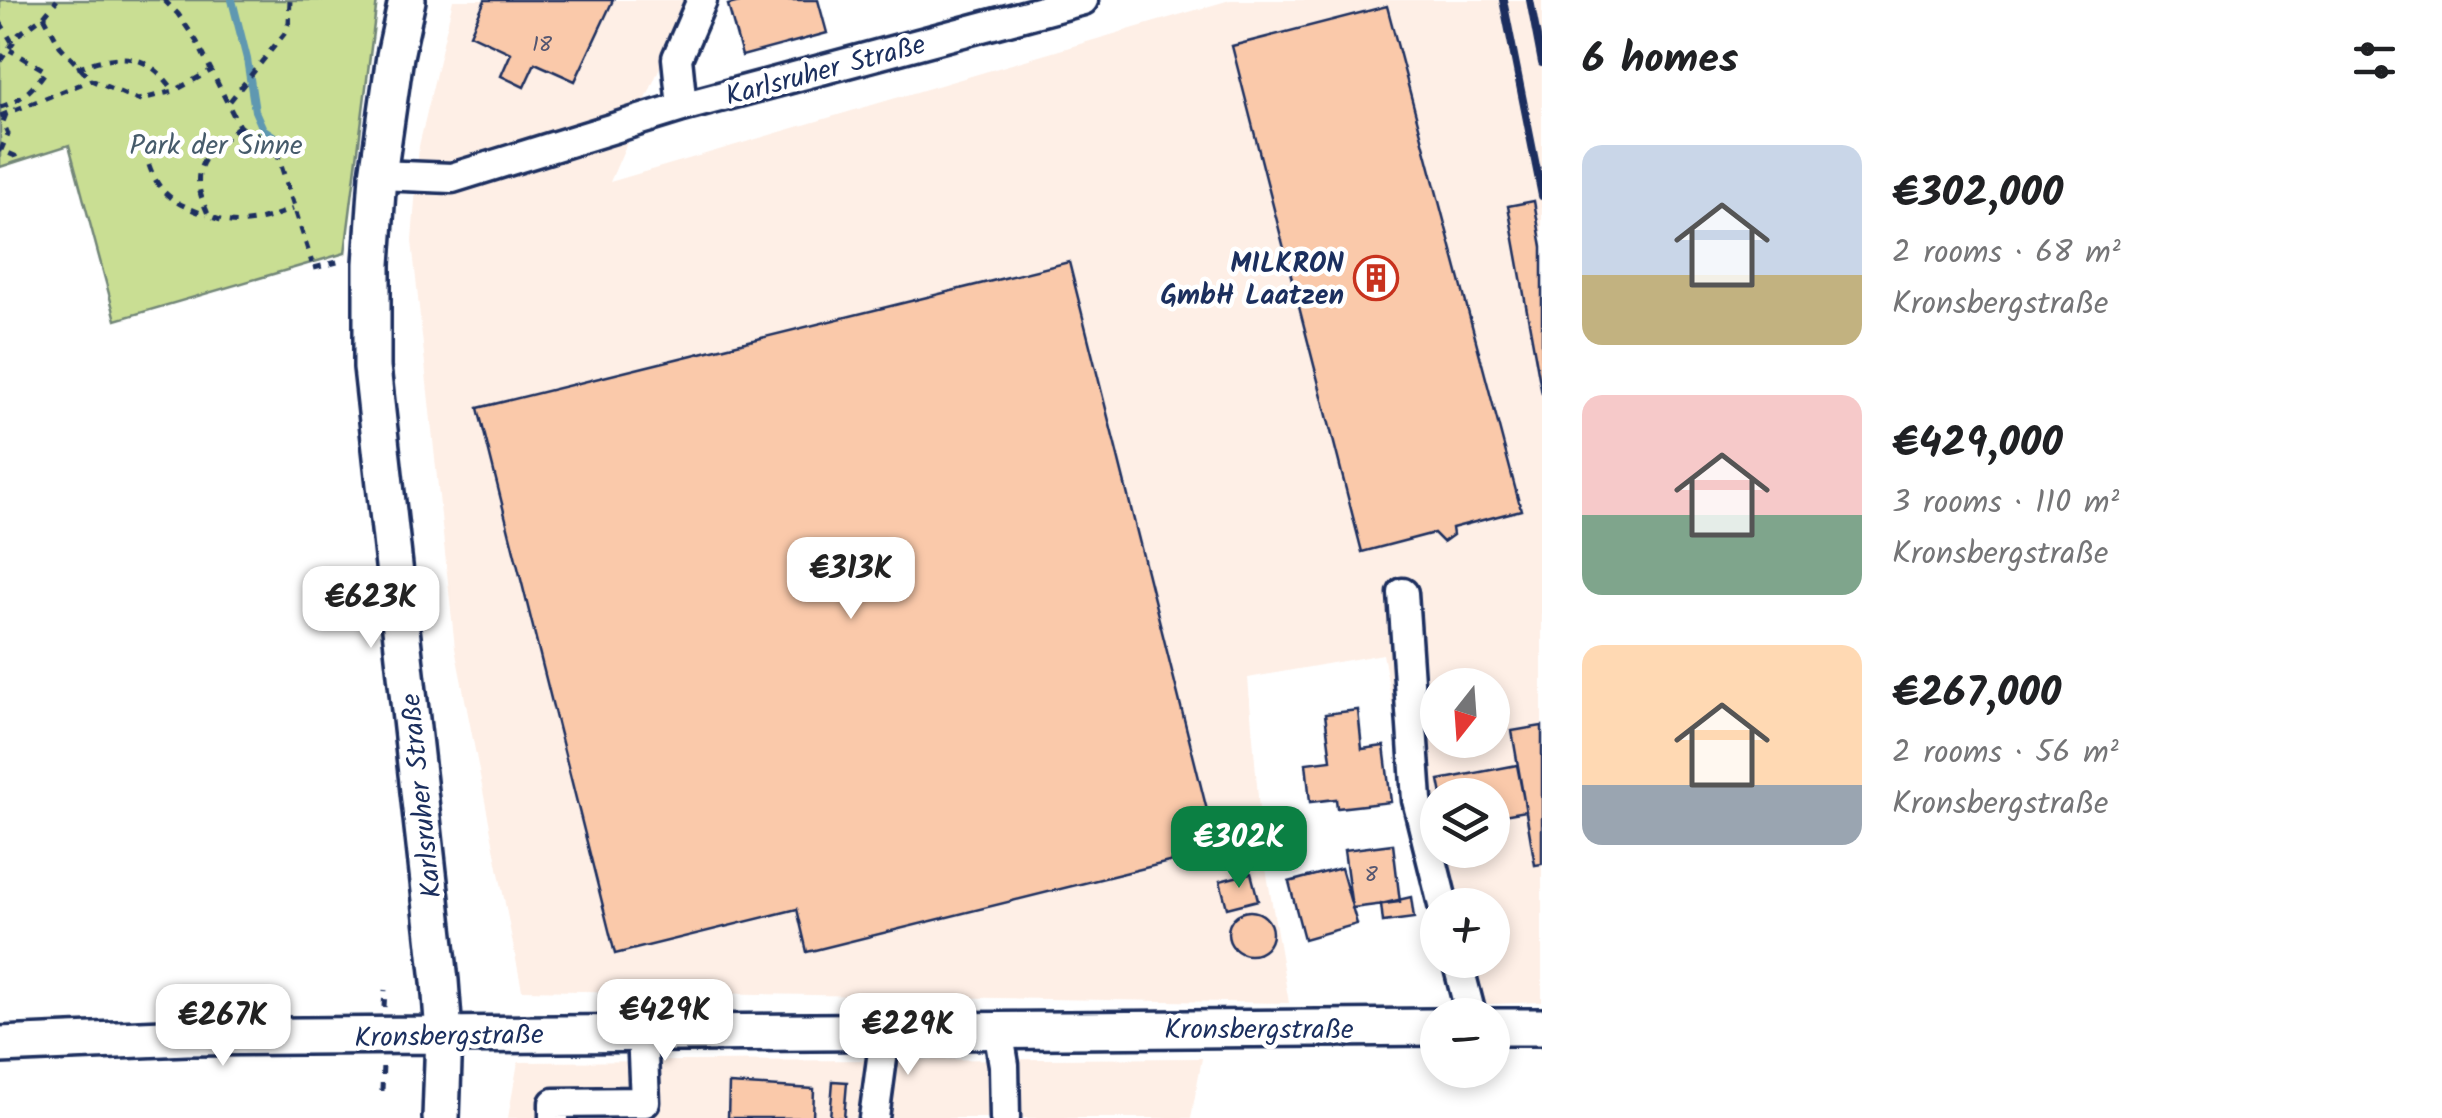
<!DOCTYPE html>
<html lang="en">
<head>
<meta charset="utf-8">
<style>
  :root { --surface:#fff; --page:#f2f2f2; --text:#202124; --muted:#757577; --accent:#0b8043 }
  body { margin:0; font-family:Kalam,sans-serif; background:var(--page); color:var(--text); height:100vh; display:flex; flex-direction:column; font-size:38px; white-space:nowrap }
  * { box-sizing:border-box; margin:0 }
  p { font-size:32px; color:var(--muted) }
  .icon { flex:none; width:55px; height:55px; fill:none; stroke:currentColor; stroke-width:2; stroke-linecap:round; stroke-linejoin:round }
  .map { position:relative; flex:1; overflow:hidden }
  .side { display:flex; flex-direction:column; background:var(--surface); width:900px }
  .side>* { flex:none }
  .needle { width:65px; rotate:197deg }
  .tools { position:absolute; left:1420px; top:668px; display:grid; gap:20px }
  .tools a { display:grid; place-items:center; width:90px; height:90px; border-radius:50%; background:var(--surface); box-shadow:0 5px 15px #0003; font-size:50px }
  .price { position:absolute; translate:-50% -85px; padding:0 22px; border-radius:20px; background:#fff; color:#222; font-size:32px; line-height:65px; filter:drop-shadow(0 2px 5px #0008) }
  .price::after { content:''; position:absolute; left:50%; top:60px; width:30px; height:22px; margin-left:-15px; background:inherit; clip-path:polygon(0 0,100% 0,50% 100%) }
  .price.active { background:var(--accent); color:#fff }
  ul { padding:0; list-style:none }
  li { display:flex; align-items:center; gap:30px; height:250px; padding:0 40px }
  li span { display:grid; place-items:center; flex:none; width:280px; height:200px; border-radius:20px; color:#555 }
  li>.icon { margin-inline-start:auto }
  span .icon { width:120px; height:120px; fill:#fffc; stroke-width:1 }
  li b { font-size:42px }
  h2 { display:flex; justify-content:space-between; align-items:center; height:120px; padding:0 40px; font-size:42px }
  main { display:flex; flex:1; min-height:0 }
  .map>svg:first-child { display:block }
  .built { fill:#feefe6; fill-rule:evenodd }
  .green { fill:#c9de93; stroke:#728678; stroke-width:2.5 }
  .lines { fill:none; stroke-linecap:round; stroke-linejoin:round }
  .stream { stroke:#5f98b1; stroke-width:8 }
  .building { fill:#fac9aa; stroke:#1b2f5e; stroke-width:2.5 }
  .minor-casing { stroke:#1b2f5e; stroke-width:35 }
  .major-casing { stroke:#1b2f5e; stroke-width:42 }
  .path { stroke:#1b2f5e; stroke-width:5; stroke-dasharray:8 8; stroke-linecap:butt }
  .minor { stroke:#fff; stroke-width:28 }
  .major { stroke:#fff; stroke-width:35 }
  .rail { stroke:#1b2f5e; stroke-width:8 }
  .labels { text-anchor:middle; stroke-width:9; stroke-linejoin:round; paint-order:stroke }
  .number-label { font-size:22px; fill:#535671 }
  .street-label { font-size:28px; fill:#1b2f5e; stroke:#fff }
  .park-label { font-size:28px; fill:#465b6b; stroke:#fff }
  .poi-label { font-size:28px; font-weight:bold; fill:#1b2f5e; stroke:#fff; text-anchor:end }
</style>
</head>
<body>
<main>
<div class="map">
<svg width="1542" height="1118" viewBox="0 0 1542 1118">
  <rect width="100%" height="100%" fill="#fff"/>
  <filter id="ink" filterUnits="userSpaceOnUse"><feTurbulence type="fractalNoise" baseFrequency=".01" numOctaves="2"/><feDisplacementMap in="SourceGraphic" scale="20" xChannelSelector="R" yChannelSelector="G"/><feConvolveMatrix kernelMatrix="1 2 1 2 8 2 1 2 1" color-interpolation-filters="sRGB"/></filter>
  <g filter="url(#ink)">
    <path class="built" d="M453 0H689L610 182 1230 0H1542V1002L1462 1005 1451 960H1492V905H1438L1410 802 1383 654 1248 678 1262 845 1289 1003 522 990 455 648 412 241 419 146ZM1438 685H1492V740H1438ZM1438 795H1492V850H1438Z
      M1202 1058 1191 1118H508L518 1062Z"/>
    <path class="green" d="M0 0H377L345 253 116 320 69 145 0 167Z"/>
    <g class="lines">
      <path class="stream" d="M232 0 247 59 255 111 263 129 288 146"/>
    </g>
    <path class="building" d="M485 0H613L575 81 535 63 524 87 501 76 511 53 470 34Z
      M747 0H818L827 33 742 56 728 5Z
      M1387 6 1521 510 1452 528 1453 535 1443 542 1434 533 1362 552 1232 46Z
      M1534 201 1542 247V394L1508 206Z
      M1069 262 1217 850 807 952 797 909 615 954 478 408Z
      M1358 710 1362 749 1384 746 1391 802 1337 808 1336 799 1310 802 1306 763 1331 760 1325 714Z
      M1542 726V864L1535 865 1512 731Z
      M1517 765 1526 811 1492 817V795H1442L1439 780Z
      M1292 836 1297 857 1275 862 1271 841Z
      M1393 844 1400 902 1352 908 1344 850Z
      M1341 868 1357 924 1304 939 1289 882Z
      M1251 873 1258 900 1227 908 1220 881Z
      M1411 897 1414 918 1383 922 1381 904Z
      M1228 933a22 22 0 1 1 44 0a22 22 0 1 1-44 0Z
      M833 1081 847 1082 844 1118H830Z
      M729 1084 814 1089 813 1118H728Z"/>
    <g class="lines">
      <defs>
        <path id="minor" d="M682 107 677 58 702 0
          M378 175 452 178 682 107 1083 0
          M1403 593 1417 800 1443 905
          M1457 960 1471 1015
          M998 1029 1004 1065 1005 1118
          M554 1118V1103L645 1102 642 1032
          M874 1118 886 1029"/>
        <path id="major" d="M407 0 395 56 378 175 372 264V367L440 981 444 1034 441 1118
          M1492 1027H1542
          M0 1045 187 1037 1438 1027"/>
      </defs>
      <use href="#minor" class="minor-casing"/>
      <use href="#major" class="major-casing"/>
      <path class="path" d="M164 0 178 14 197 42 239 126 278 156 312 263
        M44 16 60 46 91 80
        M0 22 12 42
        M0 61 19 34 44 16 57 0
        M77 68C119 52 148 52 174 91
        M230 101 285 33 289 22 290 0
        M0 107C21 101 34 88 46 71L10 50
        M6 114 3 122 8 134 1 150 15 156 17 161
        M0 116 91 80 138 100 174 91 210 71
        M239 126C203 158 186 167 209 216 240 229 262 220 293 209
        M149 165C159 195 177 205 207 215
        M314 268 345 260
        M384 1007 385 990
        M382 1091 383 1063"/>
      <use href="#minor" class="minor"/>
      <use href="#major" class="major"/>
      <path class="rail" d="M1503 0 1542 196
        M1530 0 1542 63"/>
    </g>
  </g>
  <defs>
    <symbol id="building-ring" viewBox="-11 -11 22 22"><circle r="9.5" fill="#fff" stroke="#c8321e" stroke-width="1.5"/><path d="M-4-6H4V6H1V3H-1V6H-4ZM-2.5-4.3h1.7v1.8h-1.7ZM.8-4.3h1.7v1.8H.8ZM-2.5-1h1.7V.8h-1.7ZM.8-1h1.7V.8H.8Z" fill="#c8321e"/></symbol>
  </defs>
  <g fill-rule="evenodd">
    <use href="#building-ring" x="1351" y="253" width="50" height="50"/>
  </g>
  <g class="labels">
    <g class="number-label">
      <text x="542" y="51">18</text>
      <text x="1371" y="881">8</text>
    </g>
    <g class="street-label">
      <text transform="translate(825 69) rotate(-15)" y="10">Karlsruher Straße</text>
      <text transform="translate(420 796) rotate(-96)" y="10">Karlsruher Straße</text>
      <text x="1259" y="1038">Kronsbergstraße</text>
      <text transform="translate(449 1035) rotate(-1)" y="10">Kronsbergstraße</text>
    </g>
    <g class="park-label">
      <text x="216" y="154">Park der Sinne</text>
    </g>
    <g class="poi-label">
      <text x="1344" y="272">MILKRON<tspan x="1344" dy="32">GmbH Laatzen</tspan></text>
    </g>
  </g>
</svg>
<div class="tools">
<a><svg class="needle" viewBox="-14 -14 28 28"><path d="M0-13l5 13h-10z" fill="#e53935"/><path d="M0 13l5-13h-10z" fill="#757577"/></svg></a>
<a><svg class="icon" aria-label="layers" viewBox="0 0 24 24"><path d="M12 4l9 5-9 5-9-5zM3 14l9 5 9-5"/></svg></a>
<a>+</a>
<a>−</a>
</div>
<b class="price" style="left:851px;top:622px">€313K</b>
<b class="price" style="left:371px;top:651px">€623K</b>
<b class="price active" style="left:1239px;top:891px">€302K</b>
<b class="price" style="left:665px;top:1064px">€429K</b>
<b class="price" style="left:223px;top:1069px">€267K</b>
<b class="price" style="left:908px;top:1078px">€229K</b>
</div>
<section class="side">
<h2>6 homes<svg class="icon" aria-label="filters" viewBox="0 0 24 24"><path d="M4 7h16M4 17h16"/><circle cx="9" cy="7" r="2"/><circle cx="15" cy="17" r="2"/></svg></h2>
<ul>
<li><span style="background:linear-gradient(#c9d6e8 65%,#c2b280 0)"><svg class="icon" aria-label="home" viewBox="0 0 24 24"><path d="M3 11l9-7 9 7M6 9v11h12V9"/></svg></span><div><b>€302,000</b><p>2 rooms · 68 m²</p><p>Kronsbergstraße</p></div></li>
<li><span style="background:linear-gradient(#f6c9c9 60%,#7fa58c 0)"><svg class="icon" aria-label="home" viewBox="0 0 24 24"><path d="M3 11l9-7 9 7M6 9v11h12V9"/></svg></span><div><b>€429,000</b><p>3 rooms · 110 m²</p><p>Kronsbergstraße</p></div></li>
<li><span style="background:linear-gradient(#ffd9b3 70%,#9aa5b1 0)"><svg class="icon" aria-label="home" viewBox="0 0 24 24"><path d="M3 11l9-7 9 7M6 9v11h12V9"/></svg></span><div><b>€267,000</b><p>2 rooms · 56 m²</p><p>Kronsbergstraße</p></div></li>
</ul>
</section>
</main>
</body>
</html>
